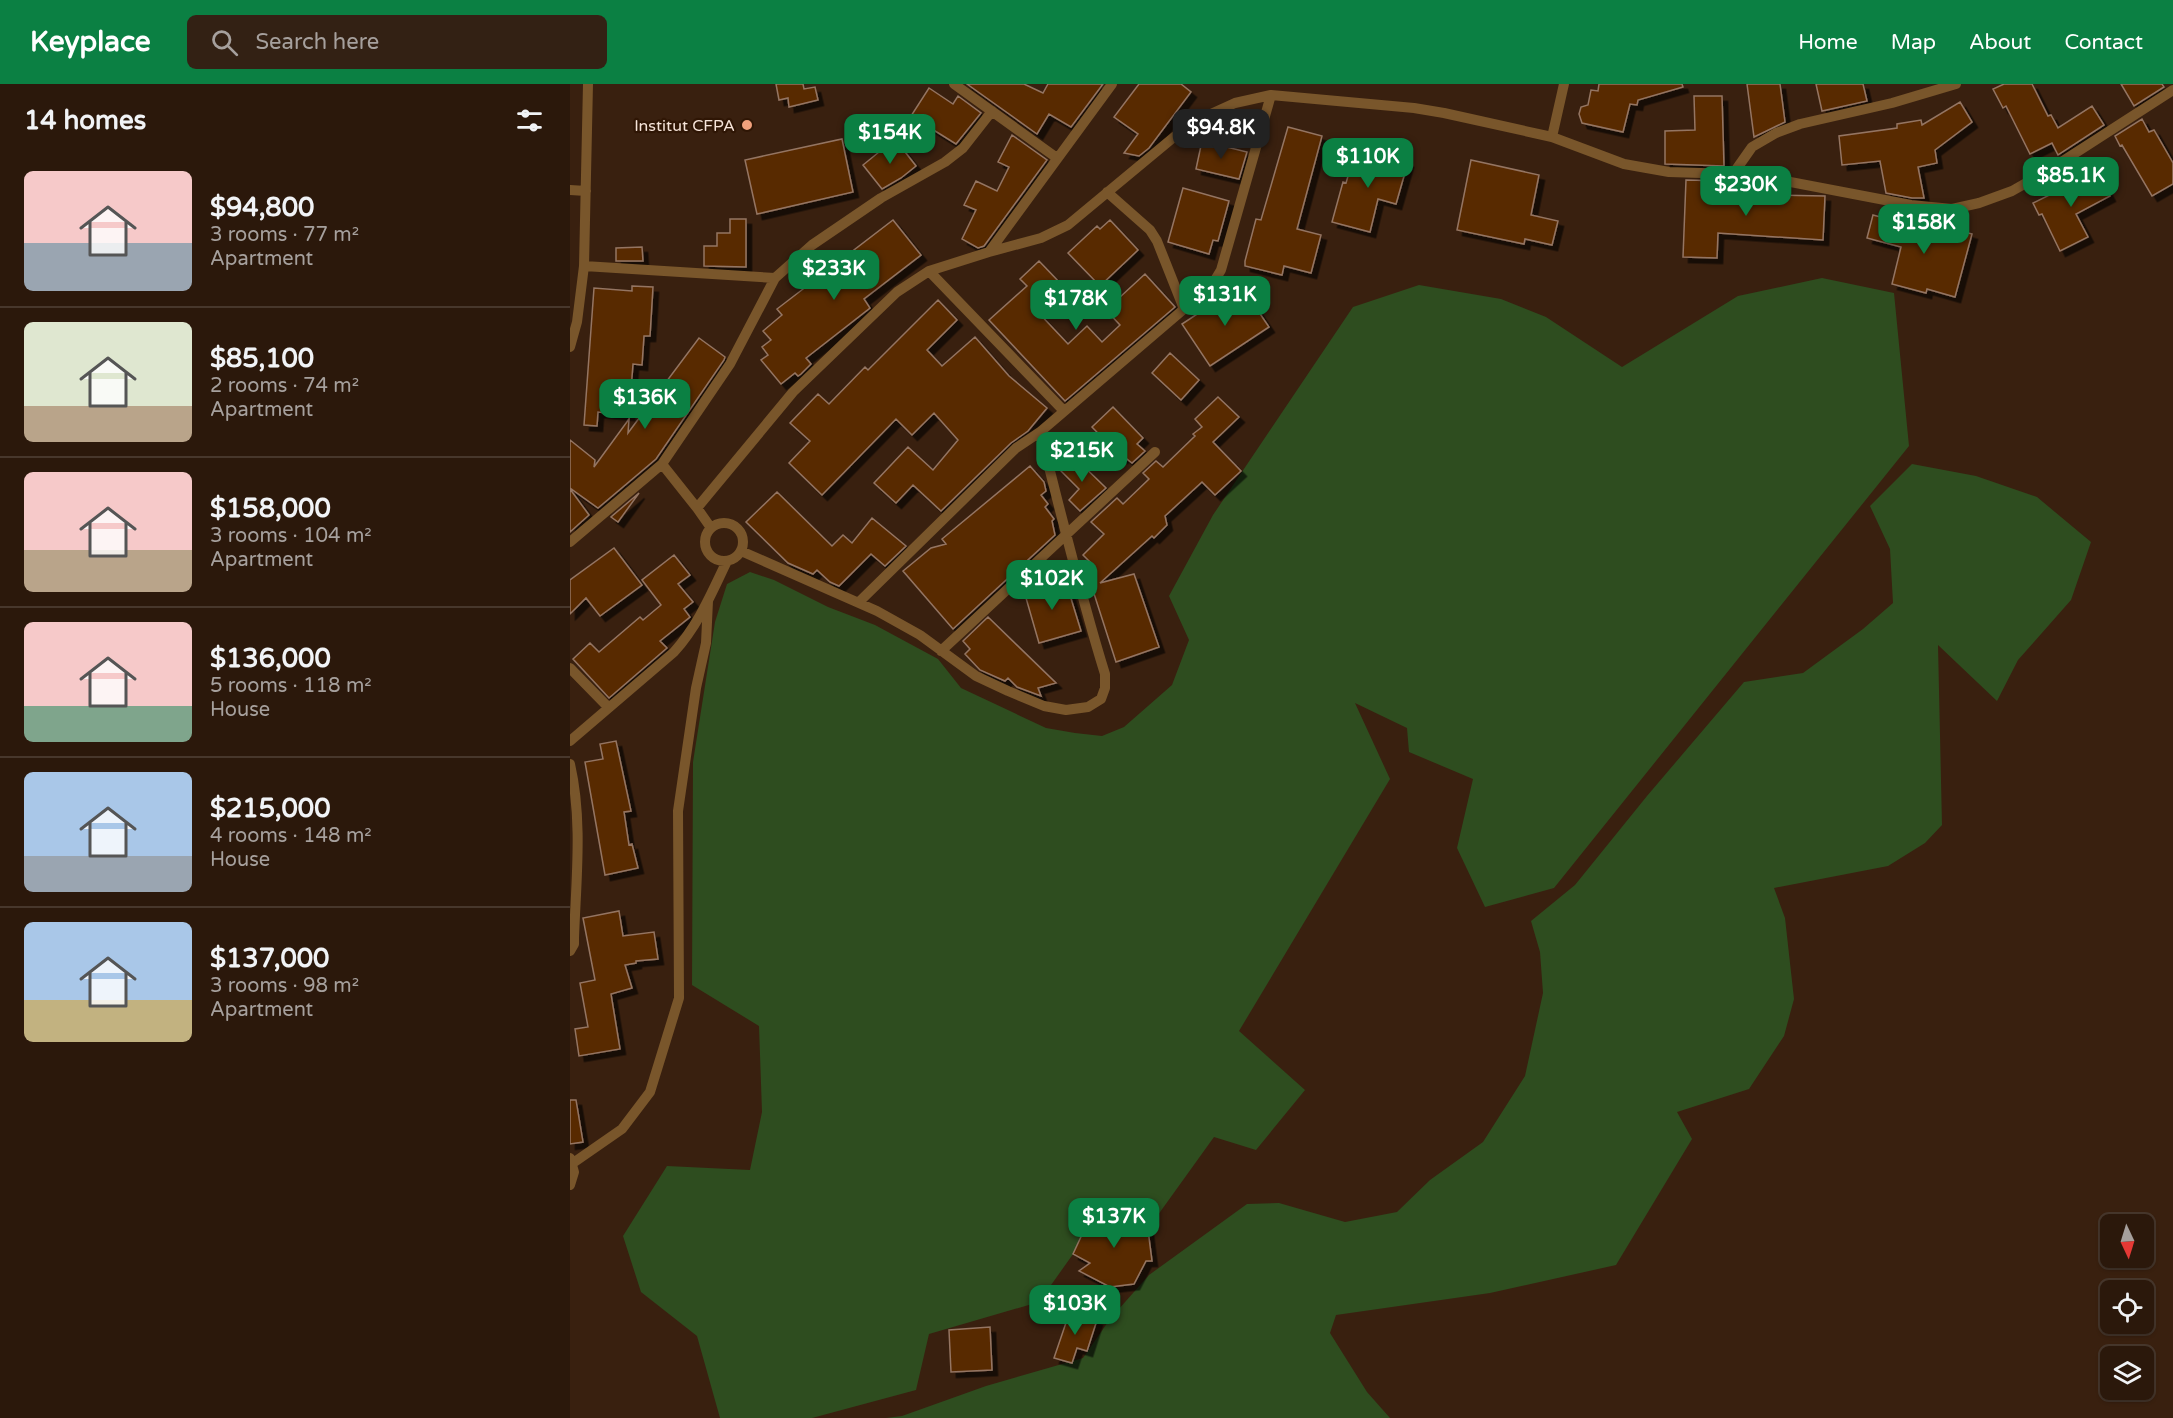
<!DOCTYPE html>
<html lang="en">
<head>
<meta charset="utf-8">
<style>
  :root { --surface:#2b180b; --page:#332114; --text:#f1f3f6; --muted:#a6a09d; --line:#47372c; --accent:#0b8043 }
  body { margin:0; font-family:"Varela Round",sans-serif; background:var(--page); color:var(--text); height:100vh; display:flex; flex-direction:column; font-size:22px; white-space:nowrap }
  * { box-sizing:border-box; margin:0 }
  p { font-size:20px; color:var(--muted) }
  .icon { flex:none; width:33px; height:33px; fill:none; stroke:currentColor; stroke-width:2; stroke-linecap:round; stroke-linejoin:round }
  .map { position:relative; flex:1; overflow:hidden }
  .drawer { display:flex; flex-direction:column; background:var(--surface); width:570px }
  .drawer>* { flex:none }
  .needle { width:39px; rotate:176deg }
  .tools { position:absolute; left:1530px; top:1130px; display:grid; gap:12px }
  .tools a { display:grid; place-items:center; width:54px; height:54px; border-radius:9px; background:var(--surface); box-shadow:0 2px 4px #0004,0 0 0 2px var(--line); font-size:30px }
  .price { position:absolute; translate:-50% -51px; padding:0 14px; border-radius:12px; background:var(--accent); color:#fff; font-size:20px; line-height:39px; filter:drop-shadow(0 2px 3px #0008) }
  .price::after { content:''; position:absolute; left:50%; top:36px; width:18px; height:14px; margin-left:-9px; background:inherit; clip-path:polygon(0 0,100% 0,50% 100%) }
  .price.current { background:#222; color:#fff }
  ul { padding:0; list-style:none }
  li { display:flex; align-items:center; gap:18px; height:150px; padding:0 24px }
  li+li { border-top:2px solid var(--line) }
  li span { display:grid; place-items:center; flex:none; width:168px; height:120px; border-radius:9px; color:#555 }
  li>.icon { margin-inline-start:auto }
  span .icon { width:72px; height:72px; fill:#fffc; stroke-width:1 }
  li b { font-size:26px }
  h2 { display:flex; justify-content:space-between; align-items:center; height:72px; padding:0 24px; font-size:26px }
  header { display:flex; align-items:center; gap:36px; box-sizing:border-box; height:84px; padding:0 30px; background:var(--accent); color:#fff }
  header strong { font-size:28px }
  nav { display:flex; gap:33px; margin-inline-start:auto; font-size:21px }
  .search { width:420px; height:54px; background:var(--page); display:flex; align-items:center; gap:15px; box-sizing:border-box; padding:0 21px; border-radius:9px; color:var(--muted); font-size:22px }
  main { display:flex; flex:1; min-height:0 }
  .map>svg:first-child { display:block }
  .green { fill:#2e4d1f }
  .building { fill:#592901; stroke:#947562; stroke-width:1.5; filter:url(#shadow) }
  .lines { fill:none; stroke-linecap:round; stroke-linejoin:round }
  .street { stroke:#79562b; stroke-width:10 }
  .poi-dot { fill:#f1a17c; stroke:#2f1605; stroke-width:2 }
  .labels { text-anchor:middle; stroke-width:4.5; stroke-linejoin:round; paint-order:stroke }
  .poi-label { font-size:16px; fill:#f6e4d9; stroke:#2f1605; text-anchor:end }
</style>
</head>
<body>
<header>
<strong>Keyplace</strong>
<div class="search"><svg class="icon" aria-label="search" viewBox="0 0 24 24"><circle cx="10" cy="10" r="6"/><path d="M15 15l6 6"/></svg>Search here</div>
<nav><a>Home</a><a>Map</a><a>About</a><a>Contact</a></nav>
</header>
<main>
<section class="drawer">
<h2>14 homes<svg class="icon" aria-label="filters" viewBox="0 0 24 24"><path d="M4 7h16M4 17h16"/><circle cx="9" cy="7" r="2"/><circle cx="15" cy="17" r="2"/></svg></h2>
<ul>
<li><span style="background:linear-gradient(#f6c9c9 60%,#9aa5b1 0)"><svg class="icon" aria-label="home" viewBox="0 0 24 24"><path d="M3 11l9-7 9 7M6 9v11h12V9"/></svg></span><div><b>$94,800</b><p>3 rooms · 77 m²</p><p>Apartment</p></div></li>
<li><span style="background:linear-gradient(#dfe7d0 70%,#b9a48a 0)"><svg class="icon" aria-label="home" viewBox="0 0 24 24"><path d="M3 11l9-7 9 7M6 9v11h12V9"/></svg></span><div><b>$85,100</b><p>2 rooms · 74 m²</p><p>Apartment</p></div></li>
<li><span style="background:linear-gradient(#f6c9c9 65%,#b9a48a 0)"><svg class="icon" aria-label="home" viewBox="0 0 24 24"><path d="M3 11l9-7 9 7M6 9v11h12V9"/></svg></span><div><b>$158,000</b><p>3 rooms · 104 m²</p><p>Apartment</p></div></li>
<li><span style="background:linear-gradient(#f6c9c9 70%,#7fa58c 0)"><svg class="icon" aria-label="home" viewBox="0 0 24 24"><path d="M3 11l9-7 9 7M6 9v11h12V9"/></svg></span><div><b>$136,000</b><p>5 rooms · 118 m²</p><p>House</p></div></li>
<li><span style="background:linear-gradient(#a9c7e8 70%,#9aa5b1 0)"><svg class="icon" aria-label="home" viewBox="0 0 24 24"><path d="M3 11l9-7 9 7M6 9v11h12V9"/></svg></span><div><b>$215,000</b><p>4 rooms · 148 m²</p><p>House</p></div></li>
<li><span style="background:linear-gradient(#a9c7e8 65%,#c2b280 0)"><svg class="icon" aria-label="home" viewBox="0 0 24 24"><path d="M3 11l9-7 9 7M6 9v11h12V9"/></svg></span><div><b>$137,000</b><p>3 rooms · 98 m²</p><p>Apartment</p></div></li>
</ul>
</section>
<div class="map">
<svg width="1603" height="1334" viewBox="0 0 1603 1334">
  <defs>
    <filter id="shadow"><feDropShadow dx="5.5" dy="5.5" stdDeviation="0" flood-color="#0009"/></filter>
  </defs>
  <rect width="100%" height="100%" fill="#39200f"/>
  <path class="green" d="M1252 194 1324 209 1339 362 984 804 915 823 887 764 903 695 839 668 837 644 785 619 820 695 669 947 735 1006 686 1066 644 1053 580 1142 540 1118 469 1218 359 1250 346 1306 242 1334H150L127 1252 71 1208 53 1152 97 1082 180 1086 192 1028 189 942 122 901 123 678 145 538 157 500 180 488 204 496 258 523 305 541 368 575 391 604 476 644 505 649 532 652 554 643 602 601 619 556 599 512 643 431 783 223 849 201 931 215 976 233 1052 283 1168 212Z
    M1342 380 1406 392 1467 413 1521 458 1501 516 1448 576 1427 617 1368 561 1372 741 1355 759 1318 782 1204 804 1215 834 1224 915 1214 952 1179 1005 1107 1028 1122 1055 1046 1181 920 1209 766 1231 760 1249 797 1308 820 1334H316L332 1332 416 1302 513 1274 540 1235 579 1191 677 1120 709 1119 775 1138 827 1128 860 1096 913 1058 955 992 973 909 970 868 961 837 1005 801 1077 712 1174 598 1233 589 1293 545 1323 519 1320 465 1300 422Z"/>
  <path class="building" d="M206 0H233L234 5 245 3 248 16 219 23 218 14 209 16Z
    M397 0H454L473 9 478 0H533L501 43 479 30 467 50Z
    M569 0H611L621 8 579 64 569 72 554 69 568 50 544 33Z
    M1029 0H1112L1113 3 1068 16 1067 21 1060 20 1053 48 1012 39 1009 30 1011 23 1018 21 1021 6 1028 7Z
    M1177 0H1210L1215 38 1184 53Z
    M1246 0H1293L1297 17 1252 27Z
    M1434 0H1462L1478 32 1481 31 1488 44 1522 22 1534 41 1488 71 1482 59 1460 70 1436 22 1433 24 1423 5Z
    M1551 0H1592L1594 3 1564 22Z
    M359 4 383 20 388 12 411 29 386 60 341 32Z
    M1124 12H1152L1154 82 1095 80V47L1125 46Z
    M1390 18 1402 38 1365 66 1367 79 1348 83 1354 114H1342L1316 109 1310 77 1272 81 1269 52 1327 44V40L1351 36 1352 41Z
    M1572 35 1579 48 1584 46 1603 79V100L1582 112 1552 61 1550 62 1545 52Z
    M718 43 752 52 727 145 751 151 741 189 714 182 712 191 675 182V177L686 135 691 136Z
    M442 51 477 76 414 162 408 164 392 155 406 126 394 121 406 97 427 107 439 83 428 78Z
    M272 55 283 108 187 130 175 76Z
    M325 55 346 82 331 94 312 105 293 81Z
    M632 57 677 68 669 95 626 85Z
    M786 65 838 78 826 120 808 115 800 148 762 138 773 98 776 99Z
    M901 76 969 91 961 131 988 137 982 161 955 155 954 160 887 146Z
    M1525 84 1540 112 1506 130 1518 153 1490 167 1472 130 1469 131 1463 119 1498 102 1496 99Z
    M1116 96 1154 97V110L1255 112 1253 156 1148 149 1147 174 1113 173Z
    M613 104 659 117 648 157 643 156 639 170 598 158Z
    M1303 131 1378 151 1380 144 1402 150 1385 213 1357 205 1356 209 1322 200 1331 163 1297 154Z
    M160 135H176V183L134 182V162H147V149H160Z
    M323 136 351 171 294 215 300 224 236 274 241 280 231 290 228 292 225 289 211 300 191 276 198 271 192 263 201 256 193 247 212 231 207 225Z
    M540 136 568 166 530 202 498 169 527 142 530 145Z
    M72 163 73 177H46V164Z
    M469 177 491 200 465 225 498 260 517 242 532 258 550 241 536 226 575 190 605 223 495 317 419 236 457 202 450 195Z
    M62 202 83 203 80 252H74L72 281 63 280 59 331 28 328 27 342 14 341 24 204 62 207Z
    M659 209 664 217 676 209 699 243 640 282 612 240Z
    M368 216 387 236 357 266 372 282 405 253 439 292 477 324 458 347 441 359 371 427 343 401 326 419 304 399 338 363 363 386 388 356 364 329 342 351 326 335 252 411 219 379 240 357 220 339 248 310 259 320 295 283 298 286Z
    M129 254 155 273 154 276 86 375 28 424 0 404V356L25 376 24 383 59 335 58 349Z
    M600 269 629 296 611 316 582 289Z
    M648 313 669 333 643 358 671 387 645 411 632 398 595 432 597 441 584 454 582 452 530 499 564 490 589 563 546 578 519 494 517 485 522 480 513 471 534 450 521 438 547 414 553 420 579 395 573 389 586 377 593 383 625 352 623 350 632 343 625 335Z
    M543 323 573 354 567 360 575 367 562 379 553 372 552 374 522 343Z
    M502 371 536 404 510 427 499 416 509 405 489 385Z
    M460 382 474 398 476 407 471 411 478 420 475 423 484 435 482 437 485 451 383 545 333 487 361 464 376 460 372 455Z
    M0 405 19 431 0 448Z
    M207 408 262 462 273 451 282 459 302 434 336 462 315 482 301 470 269 502 260 498 247 486 243 490 218 479 176 438Z
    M69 409 48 438 41 433Z
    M44 464 72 501 30 532 16 514 0 530V496Z
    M104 471 120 491 108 500 123 518 114 525 120 533 90 557 97 564 39 614 3 575 20 559 29 568 70 533 73 536 91 521 72 496Z
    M495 495 511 547 469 559 454 507Z
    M418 533 486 599 468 604 471 612 447 603 438 594 435 597 410 586 395 570 400 565 393 557Z
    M46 657 61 727 54 728 59 761 62 760 68 784 35 791 15 678 33 675 30 660Z
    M49 827 53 852 84 848 88 875 66 877V879L55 881 62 904 41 910 50 965 9 972 5 945 18 943 10 899 25 896 13 834Z
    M0 1016H6L13 1058 0 1060Z
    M524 1125 534 1131 545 1129 578 1146 582 1177H576L564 1200 540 1203 509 1187 520 1179 503 1170Z
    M500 1227 527 1236 517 1267 507 1264 502 1279 484 1274Z
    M420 1243 422 1286 381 1288 379 1246Z"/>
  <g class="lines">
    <path class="street" d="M384 0 487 74
      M982 53 994 0
      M1163 90 1182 63 1206 49 1230 40 1322 19 1386 0
      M0 106 16 107
      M537 108 580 146 587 157 614 225
      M419 168 542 0
      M14 182 205 194 242 161 311 114 375 78 393 64 422 27
      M359 187 494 327
      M0 263 7 238 14 182 18 0
      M92 380 127 424 223 308 327 208 359 187 419 168 471 154 498 141 604 53 643 29 665 19 701 11 844 24 874 29 982 53 1054 80 1099 88 1163 90 1199 94 1341 121 1382 125 1409 119 1442 107 1479 86 1603 6
      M127 424 141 444
      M135 458a19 19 0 1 1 38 0a19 19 0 1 1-38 0Z
      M0 458 92 380 160 280 205 194
      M171 467 307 527 350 551 406 592 438 607 474 622 496 626 518 623 531 615 535 604V590C510 510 491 429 470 348
      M289 518 446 364 470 348 642 201 651 186 701 11
      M371 567 585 368
      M0 584 38 623
      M0 657 104 568C129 540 141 510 157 477
      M0 680C13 737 6 796 4 854V860L0 867
      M0 1074 4 1088 0 1101
      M3 1079 52 1045 80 1008 109 914 108 727 126 604 136 559 138 517"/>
  </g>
  <circle class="poi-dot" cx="177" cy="41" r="6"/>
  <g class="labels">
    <g class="poi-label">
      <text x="165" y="47">Institut CFPA</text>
    </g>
  </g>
</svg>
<div class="tools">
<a><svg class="needle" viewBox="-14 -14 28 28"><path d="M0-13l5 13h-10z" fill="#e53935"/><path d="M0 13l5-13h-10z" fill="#a6a09d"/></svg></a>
<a><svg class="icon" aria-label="locate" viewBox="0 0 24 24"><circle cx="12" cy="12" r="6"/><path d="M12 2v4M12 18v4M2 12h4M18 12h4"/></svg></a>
<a><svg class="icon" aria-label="layers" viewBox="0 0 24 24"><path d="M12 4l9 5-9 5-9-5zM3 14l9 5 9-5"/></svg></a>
</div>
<b class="price current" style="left:651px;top:76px">$94.8K</b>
<b class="price" style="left:320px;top:81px">$154K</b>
<b class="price" style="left:798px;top:105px">$110K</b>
<b class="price" style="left:1501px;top:124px">$85.1K</b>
<b class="price" style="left:1176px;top:133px">$230K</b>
<b class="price" style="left:1354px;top:171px">$158K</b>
<b class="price" style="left:264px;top:217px">$233K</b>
<b class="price" style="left:655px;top:243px">$131K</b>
<b class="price" style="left:506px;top:247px">$178K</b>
<b class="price" style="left:75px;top:346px">$136K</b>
<b class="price" style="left:512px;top:399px">$215K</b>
<b class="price" style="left:482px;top:527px">$102K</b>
<b class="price" style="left:544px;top:1165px">$137K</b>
<b class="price" style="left:505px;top:1252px">$103K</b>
</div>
</main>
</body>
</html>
